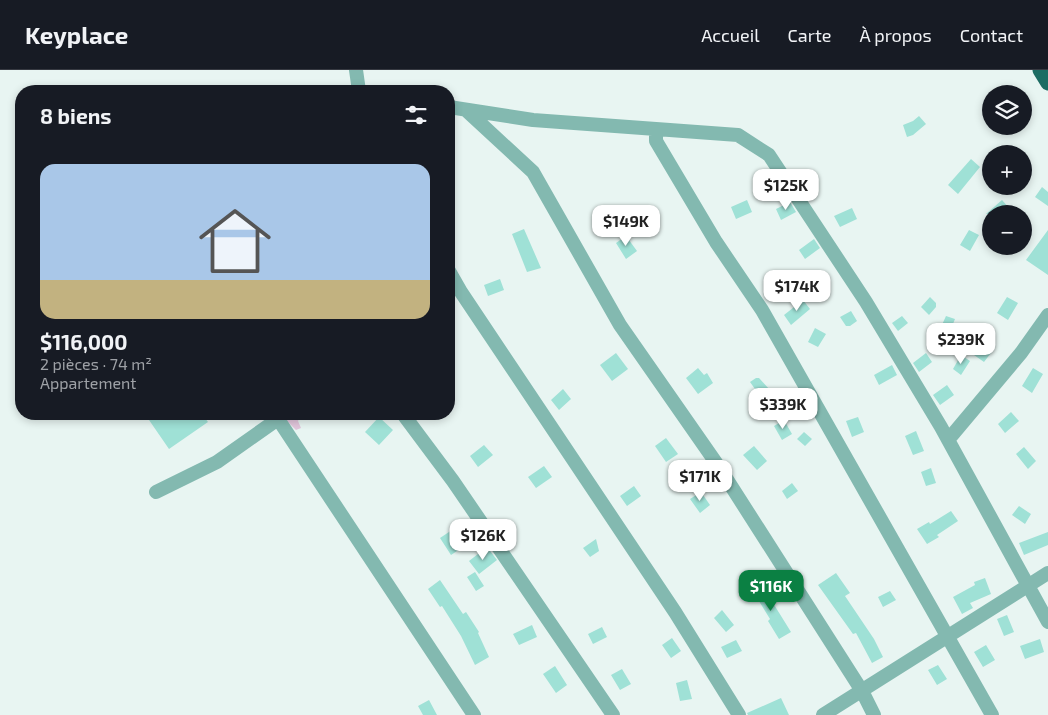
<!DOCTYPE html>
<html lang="fr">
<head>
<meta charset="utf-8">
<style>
  :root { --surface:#171b24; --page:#242831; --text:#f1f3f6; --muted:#9ea1a6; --line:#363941; --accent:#0b8043 }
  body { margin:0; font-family:"Exo 2",sans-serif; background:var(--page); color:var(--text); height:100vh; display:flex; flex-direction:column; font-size:19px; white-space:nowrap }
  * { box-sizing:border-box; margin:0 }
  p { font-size:16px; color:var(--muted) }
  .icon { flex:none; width:28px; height:28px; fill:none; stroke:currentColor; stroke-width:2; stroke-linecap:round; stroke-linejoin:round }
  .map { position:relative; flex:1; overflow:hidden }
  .side { position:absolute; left:15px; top:15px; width:440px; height:335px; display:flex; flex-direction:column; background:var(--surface); border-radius:20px; box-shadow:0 2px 8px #0003 }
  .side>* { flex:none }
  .controls { position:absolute; left:982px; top:15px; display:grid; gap:10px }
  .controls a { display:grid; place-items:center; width:50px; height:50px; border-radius:50%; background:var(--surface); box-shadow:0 2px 8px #0003; font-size:25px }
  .price { position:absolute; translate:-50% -42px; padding:0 11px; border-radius:10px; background:#fff; color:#222; font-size:16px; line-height:32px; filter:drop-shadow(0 1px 2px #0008) }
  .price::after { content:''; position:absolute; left:50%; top:30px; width:15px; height:11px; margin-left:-8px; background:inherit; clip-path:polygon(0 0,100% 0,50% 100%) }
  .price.active { background:var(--accent); color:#fff }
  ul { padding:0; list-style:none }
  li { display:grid; align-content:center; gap:10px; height:265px; padding:0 25px }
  li span { display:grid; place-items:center; height:155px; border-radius:15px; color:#555 }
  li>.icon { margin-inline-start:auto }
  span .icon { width:90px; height:90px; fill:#fffc; stroke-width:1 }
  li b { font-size:21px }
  h2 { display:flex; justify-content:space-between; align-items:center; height:60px; padding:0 25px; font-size:21px }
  header { display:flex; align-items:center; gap:30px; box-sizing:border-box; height:70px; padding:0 25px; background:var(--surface); border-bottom:1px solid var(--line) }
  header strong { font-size:24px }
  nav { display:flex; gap:28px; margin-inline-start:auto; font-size:18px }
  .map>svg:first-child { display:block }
  .grass { fill:url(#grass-tufts) }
  .building { fill:#9fe1d6 }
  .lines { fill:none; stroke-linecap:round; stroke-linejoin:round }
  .street { stroke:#83b9b0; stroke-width:14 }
  .highway { stroke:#1c6c63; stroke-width:15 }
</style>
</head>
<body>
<header>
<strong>Keyplace</strong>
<nav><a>Accueil</a><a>Carte</a><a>À propos</a><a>Contact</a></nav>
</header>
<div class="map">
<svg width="1048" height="645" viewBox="0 0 1048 645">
  <defs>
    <pattern id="grass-tufts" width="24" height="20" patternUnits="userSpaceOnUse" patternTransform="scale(1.25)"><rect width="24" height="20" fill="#e2c6dc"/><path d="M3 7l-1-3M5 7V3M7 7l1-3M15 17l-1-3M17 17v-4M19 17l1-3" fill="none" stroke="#c2aabd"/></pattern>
  </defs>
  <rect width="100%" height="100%" fill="#e8f5f2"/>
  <path class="grass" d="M285 344H307L300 347 298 351 301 358 296 360 285 349Z"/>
  <path class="building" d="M919 46 926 54 913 65 907 67 903 55 913 51Z
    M971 89 980 97 958 124 948 115Z
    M1042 117 1048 122V136L1035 127Z
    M747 130 752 142 736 149 731 137Z
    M1002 130 1010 139 1005 144H986Z
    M790 132 796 142 781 150 776 139Z
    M852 138 857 149 840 157 834 146Z
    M524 159 541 198 527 202 512 164Z
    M969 160 979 165 970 181 960 175Z
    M1048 160V205L1026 190Z
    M626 166 637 181 626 189 616 173Z
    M814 169 820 178 805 189 799 180Z
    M500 209 504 220 488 226 484 215Z
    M930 227 936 233V237L929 245 921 237Z
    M1007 227 1018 233 1008 250 997 243Z
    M803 230 810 239 791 255 784 245Z
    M851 241 857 251 850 256H846L840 247Z
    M902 246 908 253 898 261 892 253Z
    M946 246 955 249 950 261 941 257Z
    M815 258 826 264 818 277 808 272Z
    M985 272 994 279 984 292 974 285Z
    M616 283 628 299 612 311 600 295Z
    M926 283 932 292 919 302 913 293Z
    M961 285 970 291 961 305 953 299Z
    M892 295 897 305 879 315 874 305Z
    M698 298 704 305 707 303 713 313 698 324 686 308Z
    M1033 298 1043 304 1032 323 1022 316Z
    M756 308H759L780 331 768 342 751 323 755 319 750 312Z
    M947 315 954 325 940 335 933 325Z
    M563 319 571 329 559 340 551 330Z
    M1011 342 1019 351 1005 363 998 354Z
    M158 344H202L208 352 169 379 149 350Z
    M379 347 393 360 379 375 365 362Z
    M858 347 864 362 852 367 846 351Z
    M784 350 792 364 782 370 774 356Z
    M916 361 924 381 913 385 905 366Z
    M804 362 812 369 805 376 797 369Z
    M666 368 678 384 666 392 655 376Z
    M484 375 493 385 478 397 470 386Z
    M754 376 767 391 757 400 743 385Z
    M1024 377 1036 391 1028 399 1016 384Z
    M544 396 552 407 536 418 528 407Z
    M931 398 936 413 926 416 921 402Z
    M792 413 798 421 787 429 782 421Z
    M634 416 641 426 627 436 620 426Z
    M701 422 710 435 700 443 690 429Z
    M1019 436 1031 444 1025 454 1012 445Z
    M951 441 958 451 937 465 939 467 927 474 917 459 929 452 930 454Z
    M452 460 463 477 451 485 440 468Z
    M1048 462V475L1024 485 1019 473Z
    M596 469 599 481 590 487 583 478Z
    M487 477 497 490 479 504 469 491Z
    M475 502 484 516 476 521 467 507Z
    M836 503 850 523 845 526 874 569 883 587 872 593 856 563 853 564 818 515Z
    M985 508 991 524 970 533 973 538 962 544 953 527 975 515 974 512Z
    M440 510 463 544 466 542 479 562 478 563 489 587 475 595 461 566 442 536 440 537 428 519Z
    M760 512 791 562 779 569 768 551 770 549 751 518Z
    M890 521 896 530 883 537 878 527Z
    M722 540 734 555 726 562 714 548Z
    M1007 545 1014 562 1004 566 997 549Z
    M532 555 537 567 519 575 513 564Z
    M602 557 607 567 593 574 588 564Z
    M672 568 681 581 671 588 662 575Z
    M1040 569 1044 582 1025 589 1020 576Z
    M736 570 742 581 727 588 721 577Z
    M986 575 995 590 983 597 974 582Z
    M938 595 947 609 937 615 928 600Z
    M555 596 567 615 556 623 543 604Z
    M622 599 631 614 620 620 611 605Z
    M687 610 692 629 680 631 676 613Z
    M781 628 789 645H748L747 643Z
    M429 630 437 645H423L418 636Z"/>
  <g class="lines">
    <path class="street" d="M356 0 359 21
      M449 37 533 50 738 65 769 85 866 232 941 357 1048 552
      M466 40 533 102 620 255 719 397 862 621 874 645
      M656 59V71L716 172 762 240 992 645
      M449 201 461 222 675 542 739 645
      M403 344 453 411 613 645
      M948 370 1021 283 1048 245
      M156 422 217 392 278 349 474 645
      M823 645 1048 503"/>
    <path class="highway" d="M1040 0 1048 13"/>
  </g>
</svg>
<div class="controls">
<a><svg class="icon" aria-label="layers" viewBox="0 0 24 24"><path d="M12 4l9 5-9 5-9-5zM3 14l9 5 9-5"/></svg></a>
<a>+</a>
<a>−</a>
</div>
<b class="price" style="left:786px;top:141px">$125K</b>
<b class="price" style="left:626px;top:177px">$149K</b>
<b class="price" style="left:797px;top:242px">$174K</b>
<b class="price" style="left:961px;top:295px">$239K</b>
<b class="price" style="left:783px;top:360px">$339K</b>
<b class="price" style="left:700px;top:432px">$171K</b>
<b class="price" style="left:483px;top:491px">$126K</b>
<b class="price active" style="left:771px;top:542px">$116K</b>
<section class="side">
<h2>8 biens<svg class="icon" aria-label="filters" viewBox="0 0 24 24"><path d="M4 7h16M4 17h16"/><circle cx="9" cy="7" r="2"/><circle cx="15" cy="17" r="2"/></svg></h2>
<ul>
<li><span style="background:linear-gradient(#a9c7e8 75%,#c2b280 0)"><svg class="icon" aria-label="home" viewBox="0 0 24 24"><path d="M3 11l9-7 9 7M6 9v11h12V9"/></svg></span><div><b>$116,000</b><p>2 pièces · 74 m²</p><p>Appartement</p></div></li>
</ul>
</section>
</div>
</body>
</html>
